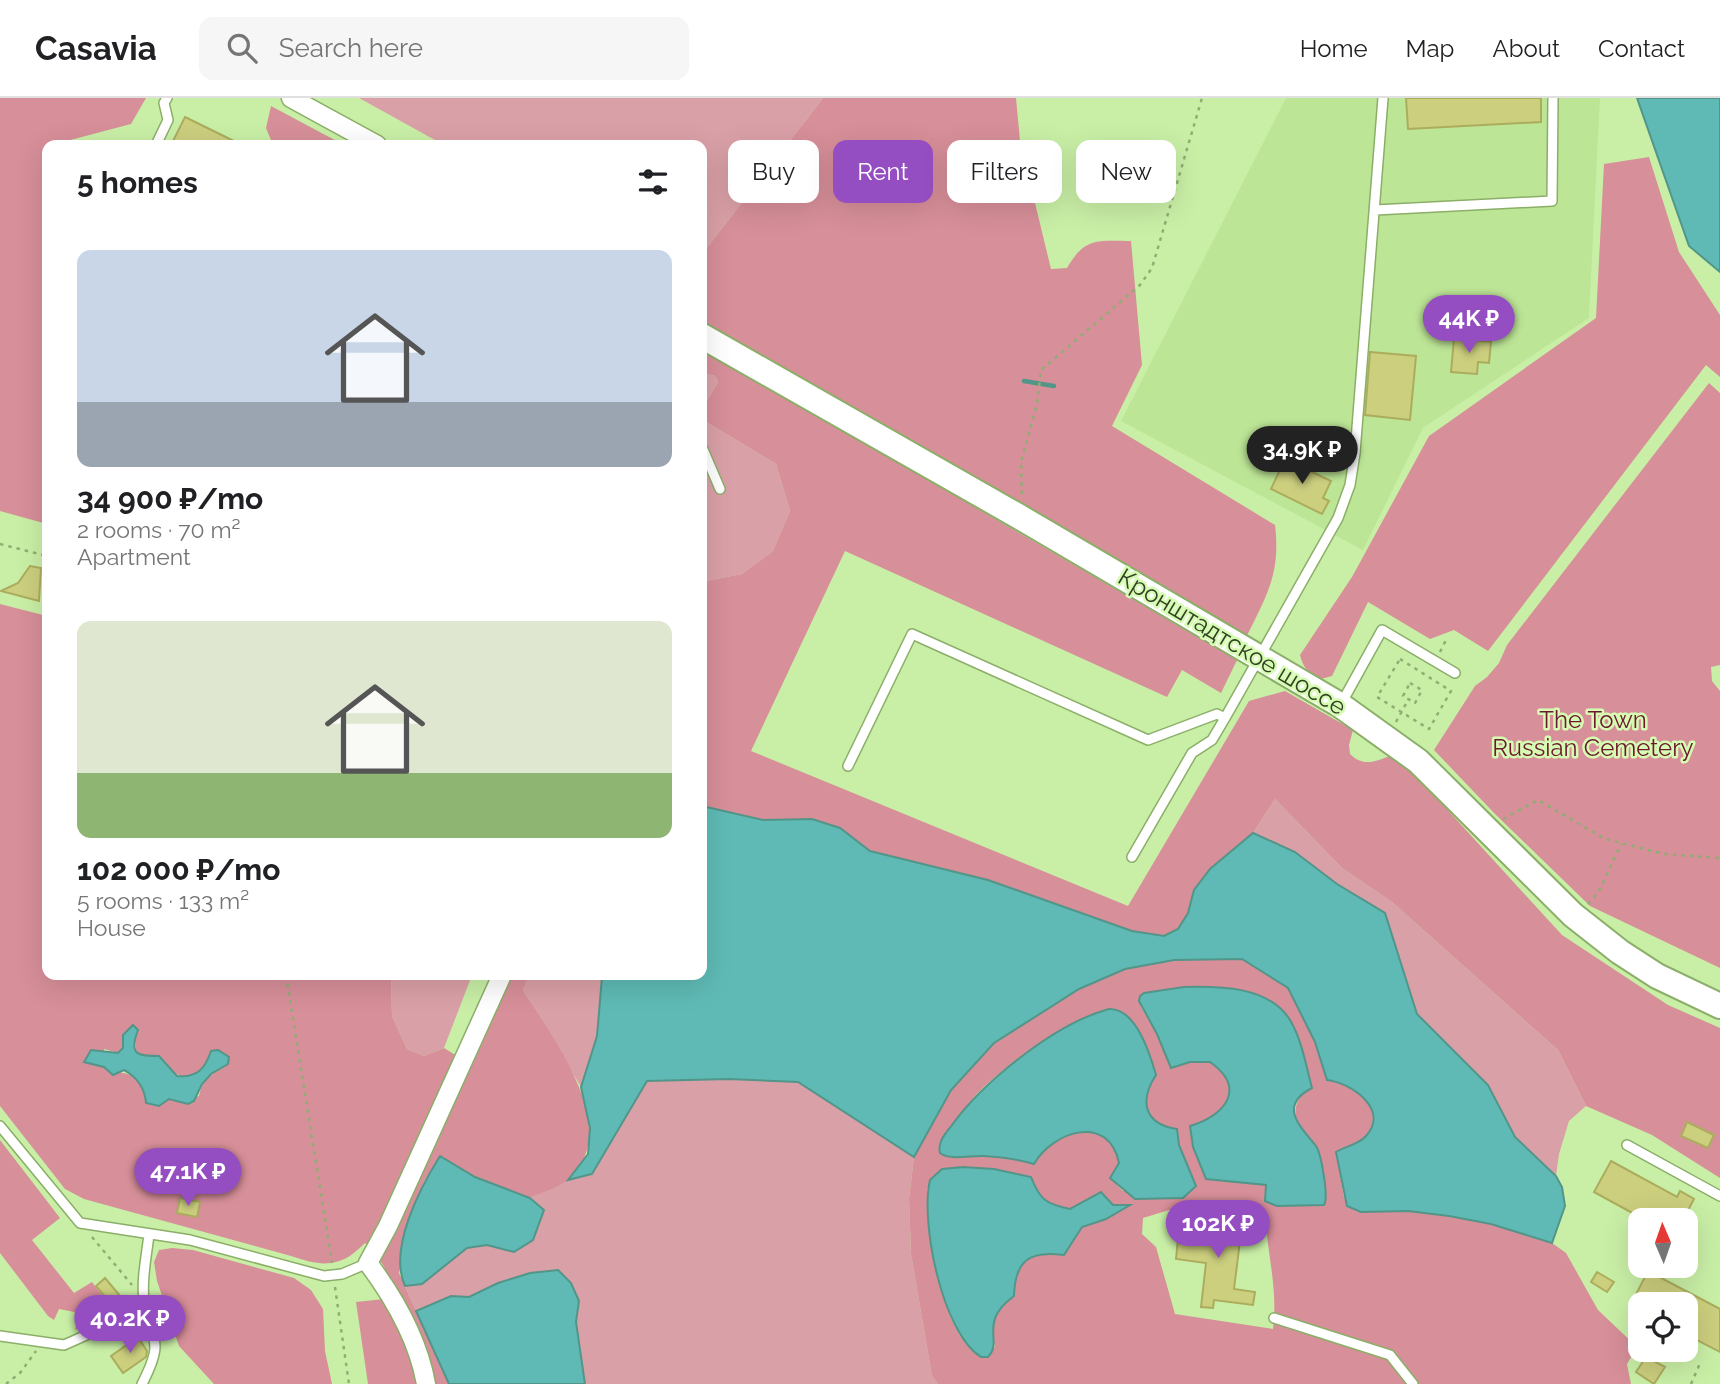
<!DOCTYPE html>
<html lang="en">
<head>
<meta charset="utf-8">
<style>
  :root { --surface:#fff; --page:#f6f6f6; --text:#202124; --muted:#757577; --line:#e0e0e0; --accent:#954ec1 }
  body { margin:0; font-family:Raleway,sans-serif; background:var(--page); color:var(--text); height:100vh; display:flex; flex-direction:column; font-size:26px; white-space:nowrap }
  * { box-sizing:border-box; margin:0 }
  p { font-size:23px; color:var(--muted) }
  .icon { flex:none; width:38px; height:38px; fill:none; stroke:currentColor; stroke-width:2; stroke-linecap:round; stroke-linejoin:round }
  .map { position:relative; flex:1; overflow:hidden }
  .side { position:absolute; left:42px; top:42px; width:665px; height:840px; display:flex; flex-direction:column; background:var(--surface); border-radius:14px; box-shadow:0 7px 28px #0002 }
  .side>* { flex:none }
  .banner { position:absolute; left:728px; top:42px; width:665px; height:63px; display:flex; gap:14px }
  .needle { width:46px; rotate:358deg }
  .buttons { position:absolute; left:1628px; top:1110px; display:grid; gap:14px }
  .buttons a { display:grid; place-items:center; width:70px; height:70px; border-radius:14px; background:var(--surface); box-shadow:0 7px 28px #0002; font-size:35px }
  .price { position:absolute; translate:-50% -60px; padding:0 16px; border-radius:24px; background:var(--accent); color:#fff; font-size:23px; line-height:46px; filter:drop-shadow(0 2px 4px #0008) }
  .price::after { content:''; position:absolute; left:50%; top:42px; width:21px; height:16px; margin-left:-10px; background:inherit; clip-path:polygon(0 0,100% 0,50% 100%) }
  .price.active { background:#222; color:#fff }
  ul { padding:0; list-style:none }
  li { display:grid; align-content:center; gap:14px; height:371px; padding:0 35px }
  li span { display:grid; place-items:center; height:217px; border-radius:14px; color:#555 }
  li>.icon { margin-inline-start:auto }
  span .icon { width:126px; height:126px; fill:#fffc; stroke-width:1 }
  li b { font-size:30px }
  h2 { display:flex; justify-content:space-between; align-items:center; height:84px; padding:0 35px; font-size:30px }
  .chip { padding:0 24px; border-radius:14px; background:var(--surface); box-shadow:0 7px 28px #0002; font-size:24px; line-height:63px }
  .chip.active { background:var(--accent); color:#fff }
  header { display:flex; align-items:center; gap:42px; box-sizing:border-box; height:98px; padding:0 35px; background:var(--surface); border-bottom:2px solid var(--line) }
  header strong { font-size:33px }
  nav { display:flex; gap:38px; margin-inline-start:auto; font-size:24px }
  .search { width:490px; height:63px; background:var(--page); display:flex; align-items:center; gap:18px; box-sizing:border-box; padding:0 24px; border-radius:14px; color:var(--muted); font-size:26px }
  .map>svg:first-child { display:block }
  .built { fill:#bde596 }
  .green { fill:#daa0a7 }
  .forest { fill:#d78f99; fill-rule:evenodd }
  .water { fill:#5fbab5; stroke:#529589; stroke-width:2 }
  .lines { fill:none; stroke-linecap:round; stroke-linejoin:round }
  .stream { stroke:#529589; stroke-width:4.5 }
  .building { fill:#cccf7e; stroke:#abad5d; stroke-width:2 }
  .lane-casing { stroke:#8bae68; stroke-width:12 }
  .street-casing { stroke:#8bae68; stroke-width:21 }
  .secondary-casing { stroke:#8bae68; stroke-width:28 }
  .path { stroke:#90ad74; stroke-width:2.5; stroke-dasharray:3.5 5; stroke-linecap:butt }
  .lane { stroke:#fff; stroke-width:9 }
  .street { stroke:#fff; stroke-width:18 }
  .secondary { stroke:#fff; stroke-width:24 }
  .labels { text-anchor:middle; stroke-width:5; stroke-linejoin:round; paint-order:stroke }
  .street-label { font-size:24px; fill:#324023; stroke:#d6fcb3 }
  .park-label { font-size:24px; fill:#6d182e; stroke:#d6fcb3 }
</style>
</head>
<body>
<header>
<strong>Casavia</strong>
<div class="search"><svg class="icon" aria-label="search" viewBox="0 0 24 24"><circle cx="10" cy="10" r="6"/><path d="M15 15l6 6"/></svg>Search here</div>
<nav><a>Home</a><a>Map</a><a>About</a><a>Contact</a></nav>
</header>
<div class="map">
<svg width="1720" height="1286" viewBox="0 0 1720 1286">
  <rect width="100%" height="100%" fill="#c9efa6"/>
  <path class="built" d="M1286 0H1600L1589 220 1423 330 1363 452 1121 323Z"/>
  <path class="green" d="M359 0H823L702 156V47H444Z
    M702 275 715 278 718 284 702 311 703 322 776 366 790 413 773 453 742 476 706 483 702 479Z
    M1275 701 1342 770 1392 804 1558 952 1586 1008 1569 1023 1559 1056 1556 1078 1515 1039 1488 987 1417 916 1385 815 1337 786 1295 754 1253 735Z
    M391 877H472L444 950 424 958 407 951 392 918Z
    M529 877H620L619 880H602L597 938 581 989 523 892Z
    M729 981 798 984 914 1059 909 1101 911 1156 932 1278 938 1286H585L576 1224 579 1203 498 1185 469 1199 451 1198 416 1213 405 1188 422 1186 467 1150 487 1147 514 1154 544 1113 530 1100 568 1082 592 1076 647 983Z"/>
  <path class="forest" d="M0 0H146L131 26 59 45V47H47V426L0 413Z
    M823 0H1016L1020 43 1051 171 1067 170C1085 139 1097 143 1131 143L1142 267 1112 328 1275 427C1281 477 1266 498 1245 542L702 227V156Z
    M271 8 344 47H273L266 30Z
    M1649 59 1679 154 1720 217V279L1706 267 1488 553 1454 532 1430 541 1368 504 1332 578 1321 581C1309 576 1303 570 1300 557L1352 479 1429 338 1596 220 1604 66Z
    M702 250 1237 562 1221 595 1182 572 1167 599 845 453 751 653 1128 808 1249 603 1285 593 1353 632 1349 647 1350 656C1363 669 1376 664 1391 657L1423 685 1562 837 1668 907 1720 930V1080L1652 1037 1586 1008 1558 952 1392 804 1342 770 1275 701 1253 735 1210 771 1194 792 1188 815 1178 831 1164 838 1132 833 988 782 870 753 840 730 812 721 763 722 702 708V505L706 483 742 476 773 453 790 413 776 366 703 322 702 311 718 284 715 278 702 275Z
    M1709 285 1720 295V567L1711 569 1712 583 1720 593V870L1590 808 1495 716 1434 652 1475 588 1487 579 1499 565 1507 547Z
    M0 506 47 518V877H391L392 918 407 951 424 958 444 950 460 960 507 877H529L523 892C552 940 624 1030 569 1081 560 1089 542 1094 530 1100L475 1079 440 1059 425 1082 409 1122 399 1175 449 1286H368L356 1204 384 1201C396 1178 381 1162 365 1145 341 1170 323 1169 291 1158L84 1101 65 1091 0 1008ZM135 939 136 952 139 958 165 963C174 981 195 986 207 966L223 970C209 977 202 983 199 998L181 1004 176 1000 146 999C136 967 123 980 104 969V951L118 955Z
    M1242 861 1288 890 1315 944 1327 982C1350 986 1391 1010 1366 1038 1358 1047 1346 1048 1336 1054L1344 1099 1361 1114 1408 1113 1449 1118 1491 1126 1552 1145 1566 1155 1598 1212 1637 1249 1627 1266 1631 1286H938L932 1278 911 1156 909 1101 914 1059 951 992 994 945 1079 891 1125 871 1174 862ZM1184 889 1239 892 1275 907 1302 996C1287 1016 1300 1035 1317 1049L1190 1029C1224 1017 1249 992 1210 964H1190L1171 970 1157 936 1141 909 1144 895ZM1109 911C1137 910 1147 956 1156 977 1139 1003 1144 1026 1177 1031L1179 1047 1195 1089 1123 1093 1110 1080 1119 1064C1108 1015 1054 1033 1034 1066 1007 1058 977 1055 949 1059 954 1043 957 1021 967 1008 990 975 1070 921 1109 911ZM963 1069 1038 1097 1053 1107 1070 1111 1101 1094 1113 1107 1106 1121 1082 1129 1064 1157C1029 1152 1015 1163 1014 1198 995 1212 989 1225 995 1249L981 1259C936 1231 934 1140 927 1093 932 1073 944 1071 963 1069ZM1199 1103 1251 1106 1265 1120C1268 1157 1278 1194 1273 1231L1175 1216 1156 1149 1142 1136 1143 1120Z
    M0 1042 60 1120 32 1142 74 1195 92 1184 111 1209 75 1232 79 1215 59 1211 54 1222 48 1218 0 1155Z
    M172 1150 193 1152 294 1180 311 1192 323 1211 325 1253 332 1286H214L179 1248 157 1183 154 1164 159 1152Z"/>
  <path class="water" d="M1637 0H1720V174L1689 148Z
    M702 708 763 722 812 721 840 730 870 753 988 782 1132 833 1164 838 1178 831 1188 815 1194 792 1210 771 1253 735 1295 754 1337 786 1385 815 1417 916 1488 987 1515 1039 1556 1078 1562 1089 1565 1108 1552 1145 1491 1126 1449 1118 1408 1113 1361 1114 1347 1108 1336 1054C1346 1048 1358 1047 1366 1038 1390 1011 1351 985 1327 982L1315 944 1288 890 1242 861 1174 862 1125 871 1079 891 994 945 951 992 914 1059 798 984 729 981 647 983 592 1076 568 1082 588 1056 590 1030 581 989 597 938 602 879 619 880 620 877H702Z
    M1184 889C1219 888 1269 888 1290 922 1302 942 1306 968 1312 990 1277 1008 1301 1029 1316 1048 1321 1055 1329 1099 1324 1107L1277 1108 1265 1103 1266 1087 1206 1081 1193 1049 1190 1028C1224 1018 1248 991 1210 964H1190L1171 970 1157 936 1139 903 1140 898 1144 895Z
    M1109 911C1136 910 1150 956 1156 977 1139 1003 1144 1026 1177 1031L1179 1047 1196 1088 1183 1100 1135 1101 1110 1080 1119 1065C1109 1015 1053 1033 1034 1066 1018 1061 1001 1059 984 1058 970 1057 951 1063 940 1055 937 1044 946 1035 952 1027 984 983 1056 925 1109 911Z
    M133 927 138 932C128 958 139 958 159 958L177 978C197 980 205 971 211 953L218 952 229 959 228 966 211 976 202 986 194 1003 188 1006 169 1001 159 1008 146 1005C145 991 137 979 124 972L113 977 104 969 84 964 91 952 118 955 123 950V937Z
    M440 1058 475 1079 530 1100 544 1112 533 1142 514 1154 487 1147 467 1150 422 1186 405 1188C388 1151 420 1090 440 1058Z
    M963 1069 994 1071 1031 1079C1040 1102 1046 1106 1070 1111L1101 1094 1113 1107H1130L1106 1121 1082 1129 1064 1157C1029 1152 1015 1163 1014 1198 977 1225 1004 1243 988 1259H981C942 1235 920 1123 930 1082L942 1071Z
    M558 1172 571 1185 579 1203 576 1224 585 1286H449L416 1213 451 1198 469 1199 498 1185 530 1175Z"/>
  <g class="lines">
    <path class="stream" d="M1024 283 1054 288"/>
  </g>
  <path class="building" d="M1406 0H1541V24L1408 31Z
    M185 19 242 47H171Z
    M1454 240 1491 244 1489 265 1478 264 1477 276 1451 274Z
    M1370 254 1416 258 1410 322 1365 317Z
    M1285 361 1331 383 1323 400 1329 403 1322 416 1271 391Z
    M30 468 41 470 39 503 1 493 18 485Z
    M1687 1024 1714 1037 1708 1050 1681 1038Z
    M1611 1063 1677 1099 1680 1093 1694 1101 1683 1122H1645L1594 1094Z
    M180 1100 200 1104 197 1119 177 1115Z
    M1214 1121 1250 1125 1247 1144 1240 1143 1234 1191 1255 1194 1253 1207 1214 1202 1213 1210 1201 1209 1206 1165 1176 1161 1178 1141 1194 1143 1195 1129 1213 1131Z
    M1648 1173 1720 1211V1254L1685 1236V1206H1631Z
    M1597 1174 1614 1184 1607 1194 1591 1184Z
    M105 1180 121 1199 112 1207 96 1188Z
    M138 1239 147 1253 146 1259 123 1275 111 1258Z
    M1646 1259 1665 1269 1654 1286 1636 1274Z"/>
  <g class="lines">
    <defs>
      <path id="lane" d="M156 47 168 22 164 5 167 0
        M1375 112 1552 103 1553 0
        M702 349 720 391
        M1341 606 1382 532 1455 575
        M848 668 912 536 1148 642 1217 616 1225 620 1338 420 1350 387 1355 355 1383 0
        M1132 759 1192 655 1212 642 1225 620
        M0 1028 80 1125 190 1142 324 1178 342 1176 368 1165
        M1627 1047 1720 1098
        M1274 1220 1390 1257 1413 1286
        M0 1238 64 1247 91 1235 144 1200
        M142 1286C165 1241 152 1246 144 1202 141 1182 147 1156 149 1136"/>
      <path id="street" d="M291 0 377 47
        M426 1286C418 1241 395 1201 368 1165L388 1128 502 877"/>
      <path id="secondary" d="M702 238 1018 418 1340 607 1418 663 1573 817 1620 854 1657 878 1720 908"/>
    </defs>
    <use href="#lane" class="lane-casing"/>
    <use href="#street" class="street-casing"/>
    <use href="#secondary" class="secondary-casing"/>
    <path class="path" d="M1022 396 1021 364 1037 306 1041 272 1140 187 1152 170 1202 0
      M0 446 47 458
      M1440 554 1446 542
      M1400 561 1451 593 1429 631 1377 599Z
      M1410 585 1422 592 1415 605 1403 598Z
      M1396 624 1408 602
      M1503 721 1538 702 1605 741 1664 756 1720 760
      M1588 806C1605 790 1609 766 1622 746
      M286 877 332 1165
      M92 1139 132 1187
      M335 1189 349 1286
      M6 1286 20 1275 36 1253
      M1691 1286 1701 1263"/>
    <use href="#lane" class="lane"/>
    <use href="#street" class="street"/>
    <use href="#secondary" class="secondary"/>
  </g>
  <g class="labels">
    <g class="street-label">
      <text transform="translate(1232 544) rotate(31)" y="8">Кронштадтское шоссе</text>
    </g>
    <g class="park-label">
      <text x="1593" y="630">The Town<tspan x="1593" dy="28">Russian Cemetery</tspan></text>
    </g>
  </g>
</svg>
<div class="buttons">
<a><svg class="needle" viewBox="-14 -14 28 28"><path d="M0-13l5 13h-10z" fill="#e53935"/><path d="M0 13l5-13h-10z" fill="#757577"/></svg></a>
<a><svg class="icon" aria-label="locate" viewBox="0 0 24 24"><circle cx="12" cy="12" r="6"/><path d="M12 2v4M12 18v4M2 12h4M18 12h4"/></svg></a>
</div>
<b class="price" style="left:1469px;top:257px">44K ₽</b>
<b class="price active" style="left:1302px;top:388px">34.9K ₽</b>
<b class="price" style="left:188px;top:1110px">47.1K ₽</b>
<b class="price" style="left:1218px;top:1162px">102K ₽</b>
<b class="price" style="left:130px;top:1257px">40.2K ₽</b>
<div class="banner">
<a class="chip">Buy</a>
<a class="chip active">Rent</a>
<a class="chip">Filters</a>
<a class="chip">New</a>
</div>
<section class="side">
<h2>5 homes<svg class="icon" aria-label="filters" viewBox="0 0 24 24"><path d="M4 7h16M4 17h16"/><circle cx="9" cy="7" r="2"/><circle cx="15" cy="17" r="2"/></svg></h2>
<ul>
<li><span style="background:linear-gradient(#c9d6e8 70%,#9aa5b1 0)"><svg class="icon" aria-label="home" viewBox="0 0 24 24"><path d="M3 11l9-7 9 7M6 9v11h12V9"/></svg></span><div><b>34 900 ₽/mo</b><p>2 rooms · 70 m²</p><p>Apartment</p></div></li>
<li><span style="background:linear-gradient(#dfe7d0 70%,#8fb573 0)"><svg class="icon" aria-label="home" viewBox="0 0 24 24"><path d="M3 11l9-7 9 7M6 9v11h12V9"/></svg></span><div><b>102 000 ₽/mo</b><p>5 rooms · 133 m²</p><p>House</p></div></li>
</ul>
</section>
</div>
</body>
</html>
